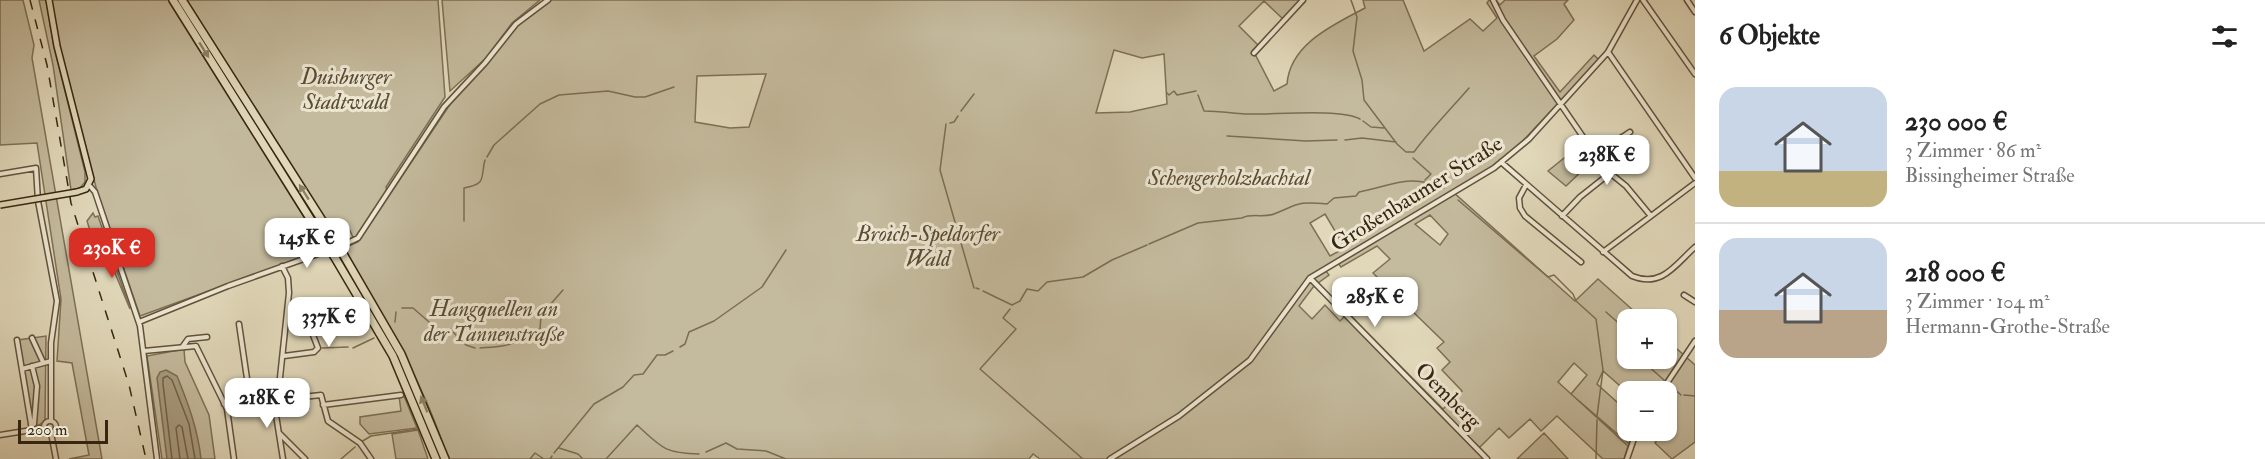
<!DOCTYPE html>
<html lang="de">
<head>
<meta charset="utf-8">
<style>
  :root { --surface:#fff; --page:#f6f6f6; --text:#222; --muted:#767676; --line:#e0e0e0; --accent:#d93025 }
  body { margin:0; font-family:"IM FELL Double Pica",serif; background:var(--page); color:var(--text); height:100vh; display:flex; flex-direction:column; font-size:22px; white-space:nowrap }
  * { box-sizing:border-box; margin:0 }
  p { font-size:20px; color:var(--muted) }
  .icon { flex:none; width:33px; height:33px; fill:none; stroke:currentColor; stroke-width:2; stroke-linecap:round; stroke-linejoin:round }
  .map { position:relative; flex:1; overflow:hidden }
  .details { display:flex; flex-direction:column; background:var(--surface); width:570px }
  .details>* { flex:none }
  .tools { position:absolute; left:1617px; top:309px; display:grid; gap:12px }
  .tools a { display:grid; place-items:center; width:60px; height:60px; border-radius:12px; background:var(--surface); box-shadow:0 2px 4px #0004; font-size:30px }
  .scale { position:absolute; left:18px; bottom:15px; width:90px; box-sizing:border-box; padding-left:6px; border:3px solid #382710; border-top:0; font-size:16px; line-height:21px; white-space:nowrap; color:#382710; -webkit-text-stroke:4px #ece6d2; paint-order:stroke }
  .price { position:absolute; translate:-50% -51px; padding:0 14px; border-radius:12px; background:#fff; color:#222; font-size:20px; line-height:39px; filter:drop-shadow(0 2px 3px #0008) }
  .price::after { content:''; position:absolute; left:50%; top:36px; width:18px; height:14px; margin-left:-9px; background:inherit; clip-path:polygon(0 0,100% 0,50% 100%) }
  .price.on { background:var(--accent); color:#fff }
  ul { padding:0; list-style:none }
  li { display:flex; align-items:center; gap:18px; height:150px; padding:0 24px }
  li+li { border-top:2px solid var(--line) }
  li span { display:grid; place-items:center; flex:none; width:168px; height:120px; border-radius:18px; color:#555 }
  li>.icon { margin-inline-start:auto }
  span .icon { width:72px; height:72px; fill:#fffc; stroke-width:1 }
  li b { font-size:26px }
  h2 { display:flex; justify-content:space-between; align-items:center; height:72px; padding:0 24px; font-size:26px }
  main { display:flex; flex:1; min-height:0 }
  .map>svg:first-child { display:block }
  .green { fill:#c4ba9d; stroke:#7e7056; stroke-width:1.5; fill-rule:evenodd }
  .water { fill:#a89c80; stroke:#7b6d53; stroke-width:1.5 }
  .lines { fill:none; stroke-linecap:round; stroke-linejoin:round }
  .shore { stroke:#706248; stroke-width:1.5 }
  .stream { stroke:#7b6d53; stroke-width:1.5 }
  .minor-casing { stroke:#62533a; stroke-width:7 }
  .major-casing { stroke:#382710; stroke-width:8 }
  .highway-casing { stroke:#382710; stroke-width:10 }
  .minor { stroke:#ece6d2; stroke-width:4 }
  .major { stroke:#e1d8ba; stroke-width:5 }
  .highway { stroke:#e1d8ba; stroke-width:7 }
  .rail { stroke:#382710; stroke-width:1.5; stroke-dasharray:10 10; stroke-linecap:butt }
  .major-bridge-casing { stroke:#382710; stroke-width:8; stroke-linecap:butt }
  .highway-bridge-casing { stroke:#382710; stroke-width:10; stroke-linecap:butt }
  .major-bridge { stroke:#e1d8ba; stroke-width:5 }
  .highway-bridge { stroke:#e1d8ba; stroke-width:7 }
  .oneway { fill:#8c8065 }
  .labels { text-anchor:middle; stroke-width:6; stroke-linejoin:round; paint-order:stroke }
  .park-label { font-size:22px; font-style:italic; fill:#5b4c33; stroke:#ece6d2 }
  .street-label { font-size:22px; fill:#382710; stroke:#ece6d2 }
</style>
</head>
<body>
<main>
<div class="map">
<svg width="1695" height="459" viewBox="0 0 1695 459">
  <rect width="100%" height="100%" fill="#e1d8ba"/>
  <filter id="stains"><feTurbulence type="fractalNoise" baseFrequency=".00333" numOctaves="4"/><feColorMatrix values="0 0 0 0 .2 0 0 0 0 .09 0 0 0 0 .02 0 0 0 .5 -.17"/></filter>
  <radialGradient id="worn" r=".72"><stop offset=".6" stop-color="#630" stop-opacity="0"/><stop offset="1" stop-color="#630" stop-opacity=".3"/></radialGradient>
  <path class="green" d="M0 0H23L34 45 32 58 102 459H69L89 455 72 363 57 361 61 299 37 143 0 145Z
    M39 0H46L54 47 85 172V182L80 188 71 190 53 65Z
    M52 0H168L324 249 140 316 97 191 59 46Z
    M187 0H438L445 97 386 187 387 192 355 242 347 224 338 229 343 238 341 243 320 212Z
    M442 0H540L512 23 485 59 450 91Z
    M551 0H1301L1284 20 1264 1 1239 26 1259 46 1254 52 1274 91 1287 84C1290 44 1333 25 1365 8L1363 0H1403L1424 51 1470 19 1483 31 1497 18 1487 3 1489 0H1496L1500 5 1505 0H1568L1564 4 1574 20 1557 39 1534 56 1560 92 1594 55 1599 60 1517 147 1492 167 1452 191 1575 301 1598 279 1643 319 1628 320V358H1666L1667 340 1695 365V442L1672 459 1655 443 1663 431 1666 430 1670 418 1667 415 1665 391 1668 385 1664 381 1657 391 1627 392 1603 371 1597 384 1627 411 1628 430 1633 431 1629 444 1571 394 1587 375 1574 363 1558 382 1628 446 1624 459H1603L1557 416 1541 431 1530 419 1509 438 1499 428 1478 449 1485 459H1040L1033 454 1029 459H448C424 383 384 316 344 248L358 242 457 94 483 68 517 25ZM1114 50 1142 58 1164 54 1167 104 1130 112 1096 113ZM766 74 749 127 730 128 695 122 697 76ZM1325 214 1345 248 1330 256 1310 223ZM1430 215 1448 234 1440 245 1415 224ZM1377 246 1390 259 1373 273 1444 342 1437 348 1450 362 1442 370 1462 391 1443 409 1348 313 1340 321 1325 305 1312 319 1299 306 1314 286 1329 275 1326 271 1338 263 1341 267Z
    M1574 150 1586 167 1566 186 1548 171Z
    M93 213 95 217 98 216 130 309 99 235 92 237 87 221Z
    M46 336 45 421 39 425 32 426 18 340Z
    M184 349 185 362 209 415 215 459H162L147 356Z
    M399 396H404L417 428 369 434 360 424V417L401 411Z
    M418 430 428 459H396L392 434Z
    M1544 433 1568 459H1517Z"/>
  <path class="water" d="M166 370 177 376C188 403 198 430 201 459H167L157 378 160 372Z"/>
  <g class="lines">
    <path class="shore" d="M172 459 163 384V378L167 376 172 380 189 424 195 459
      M180 459 176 428 179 425 182 427 188 459"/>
    <path class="stream" d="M1351 0 1357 17 1353 51 1362 80 1364 100 1397 144 1406 152H1414C1431 129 1450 110 1469 88
      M1167 93 1169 95 1174 91 1177 95 1196 91
      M1198 95 1204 111C1218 111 1231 113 1245 114 1271 115 1341 108 1360 119
      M961 111 974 94
      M1363 121 1371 127 1384 128
      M950 123 954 122 958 116
      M946 124 940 170 974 288
      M1227 136 1306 141 1337 140
      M1345 140 1362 138 1396 142
      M487 157 494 145 540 104 559 95 608 91 635 97H645L674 87
      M1413 158 1431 174 1425 180
      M1458 200 1548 277 1554 275 1573 294 1576 301 1596 319 1603 370 1597 416
      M464 221V188C488 184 480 177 485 160
      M1149 244 1198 223 1242 218C1251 213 1264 218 1274 214 1299 204 1297 201 1327 204L1334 198 1356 196 1359 192C1392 186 1408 173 1444 188
      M976 288 979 289
      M983 291 1012 305 1020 301 1027 289 1038 291 1047 282 1083 277 1112 260 1147 245
      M402 308H413L444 335 450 329 466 345 475 348
      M1010 309 1003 318 1016 329 980 369 1083 459
      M1606 312 1623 327 1628 349
      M395 322 396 312
      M680 347 685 344 689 332 714 321 762 287 786 250
      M322 348 348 347
      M353 348 374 338
      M480 348C492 347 509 347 519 340 527 334 530 332 540 329L541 315 563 290
      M1639 358 1664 380
      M1670 385 1681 395
      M1684 395 1695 396
      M361 442 371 436 418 429
      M559 448 578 454 582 458
      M706 452 726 443 737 449 766 451 786 459
      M554 453 594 404 623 387 634 375 643 374 657 355H665L673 351
      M341 459 355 447
      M530 459 535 453 544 459
      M550 459 552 456
      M606 459 637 425C662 448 664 453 699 454
      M1596 459 1597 420"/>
    <defs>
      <path id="minor" d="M1493 0 1503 20 1605 169 1626 186 1650 215
        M1643 0 1695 74
        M1687 0 1695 12
        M1608 52 1695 178
        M1254 53 1303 0
        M1622 137 1633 153
        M1596 155 1630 132
        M1501 162 1632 276C1662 288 1675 265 1695 247
        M0 174 36 168 38 201 57 301 51 343V421
        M89 185 95 192 140 326 157 459
        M1526 185 1519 198 1520 208 1525 216 1581 262
        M1562 216 1580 197 1609 174
        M339 247 358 238 444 107 485 63 516 24 548 0
        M1603 252 1695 183
        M282 266 288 278 289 293 276 415 283 459
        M1310 278 1487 459
        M1684 295 1695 302
        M139 322 228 286 329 250
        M239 324 250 399
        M32 338 43 362
        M17 340 32 430
        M183 346 188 339 207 337
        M144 351 196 346 227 409 234 459
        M284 356 314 352 318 348 304 312 298 308
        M22 369 51 361
        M1661 392 1695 341
        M224 404 264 397 285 399 321 395 328 421 360 443 371 459
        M323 405 401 395
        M44 427a6 6 0 1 1 12 0a6 6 0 1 1-12 0Z
        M31 425 34 424 37 386 32 366
        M51 433 56 459
        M279 433 305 459
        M0 435 44 428
        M1110 459 1179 416 1250 360 1310 278 1494 168 1529 139 1608 52 1637 0
        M1627 459 1637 430"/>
      <path id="major" d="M49 0 57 46 91 179 86 189 77 192"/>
      <path id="highway" d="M173 0 326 244
        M182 0 335 241
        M343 254 401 354 445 459
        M334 256 393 356 436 459"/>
    </defs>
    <use href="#minor" class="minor-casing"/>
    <use href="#major" class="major-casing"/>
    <use href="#highway" class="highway-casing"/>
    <use href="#minor" class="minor"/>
    <use href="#major" class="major"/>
    <use href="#highway" class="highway"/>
    <path class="rail" d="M30 0 47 65 71 203 129 385 146 459"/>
    <defs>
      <path id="major-bridge" d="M0 205 77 192"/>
      <path id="highway-bridge" d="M335 241 343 254
        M326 244 334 256"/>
    </defs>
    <use href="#major-bridge" class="major-bridge-casing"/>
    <use href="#highway-bridge" class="highway-bridge-casing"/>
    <use href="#major-bridge" class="major-bridge"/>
    <use href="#highway-bridge" class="highway-bridge"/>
  </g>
  <defs><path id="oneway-solid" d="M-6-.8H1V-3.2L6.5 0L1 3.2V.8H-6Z" transform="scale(1.5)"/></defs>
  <g class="oneway">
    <use href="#oneway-solid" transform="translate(204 50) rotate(58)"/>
    <use href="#oneway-solid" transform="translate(304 192) rotate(-122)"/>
    <use href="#oneway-solid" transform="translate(424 404) rotate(-112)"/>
  </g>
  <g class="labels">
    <g class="park-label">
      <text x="346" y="84">Duisburger<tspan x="346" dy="25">Stadtwald</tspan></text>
      <text x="1229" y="185">Schengerholzbachtal</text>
      <text x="928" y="241">Broich-Speldorfer<tspan x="928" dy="25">Wald</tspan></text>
      <text x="494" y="316">Hangquellen an<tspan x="494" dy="25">der Tannenstraße</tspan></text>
    </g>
    <g class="street-label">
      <text transform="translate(1416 193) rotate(-32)" y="8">Großenbaumer Straße</text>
      <text transform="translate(1449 395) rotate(45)" y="8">Oemberg</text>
    </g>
  </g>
  <rect width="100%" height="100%" filter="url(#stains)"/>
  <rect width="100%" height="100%" fill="url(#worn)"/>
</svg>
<div class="tools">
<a>+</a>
<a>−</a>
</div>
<div class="scale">200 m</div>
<b class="price" style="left:1607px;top:186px">238K €</b>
<b class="price" style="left:307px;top:269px">145K €</b>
<b class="price on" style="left:112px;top:279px">230K €</b>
<b class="price" style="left:1375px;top:328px">285K €</b>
<b class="price" style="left:329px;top:348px">337K €</b>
<b class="price" style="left:267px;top:429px">218K €</b>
</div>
<section class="details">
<h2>6 Objekte<svg class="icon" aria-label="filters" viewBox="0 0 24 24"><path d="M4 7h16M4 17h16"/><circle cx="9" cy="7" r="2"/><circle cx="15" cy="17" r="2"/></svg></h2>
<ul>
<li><span style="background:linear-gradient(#c9d6e8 70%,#c2b280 0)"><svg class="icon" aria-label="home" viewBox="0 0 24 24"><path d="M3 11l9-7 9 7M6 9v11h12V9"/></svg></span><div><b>230 000 €</b><p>3 Zimmer · 86 m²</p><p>Bissingheimer Straße</p></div></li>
<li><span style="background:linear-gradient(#c9d6e8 60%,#b9a48a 0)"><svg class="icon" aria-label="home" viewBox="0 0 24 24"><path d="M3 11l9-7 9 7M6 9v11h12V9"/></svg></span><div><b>218 000 €</b><p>3 Zimmer · 104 m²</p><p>Hermann-Grothe-Straße</p></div></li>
</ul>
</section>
</main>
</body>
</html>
